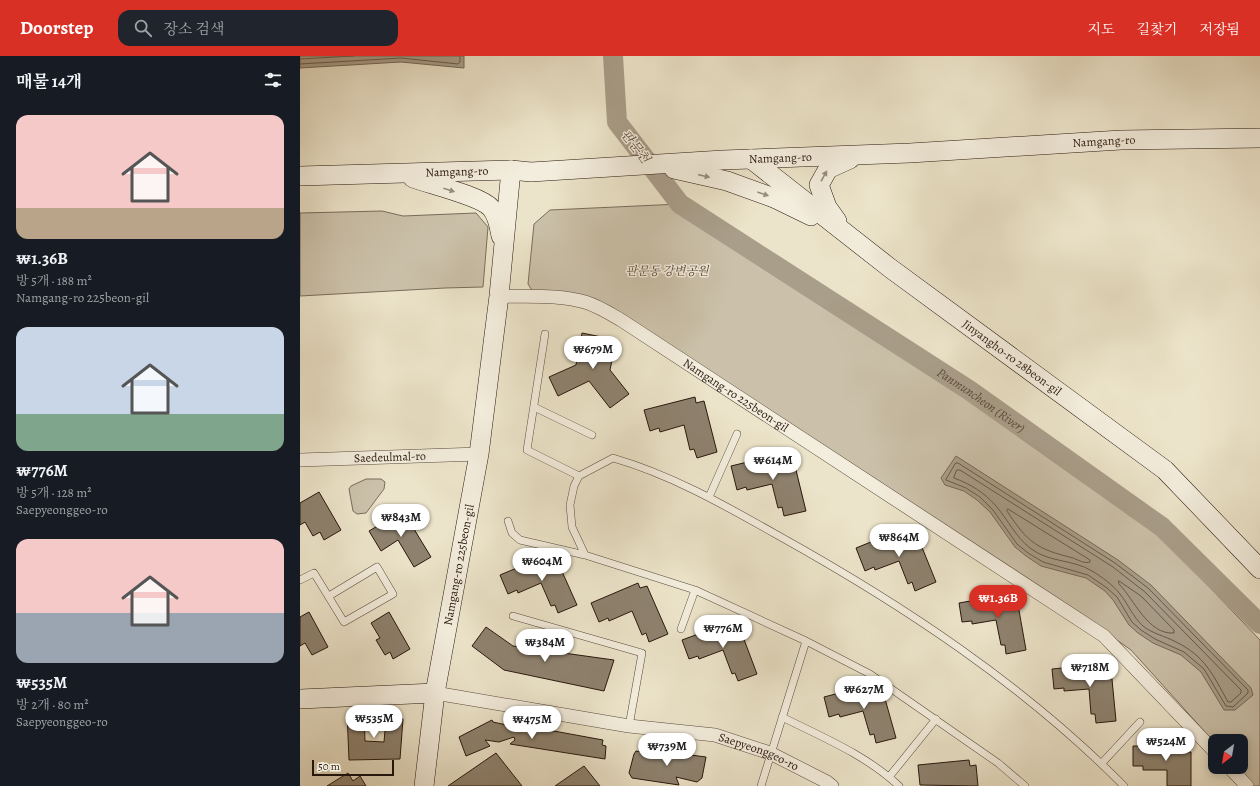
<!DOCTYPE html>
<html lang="ko">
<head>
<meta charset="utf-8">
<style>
  :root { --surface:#171b24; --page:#20242c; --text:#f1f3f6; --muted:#9ea1a6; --accent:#d93025 }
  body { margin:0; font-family:Alegreya,"Noto Serif KR",serif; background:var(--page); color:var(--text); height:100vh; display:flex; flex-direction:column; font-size:15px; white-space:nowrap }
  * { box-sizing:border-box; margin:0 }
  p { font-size:13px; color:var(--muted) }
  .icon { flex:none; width:22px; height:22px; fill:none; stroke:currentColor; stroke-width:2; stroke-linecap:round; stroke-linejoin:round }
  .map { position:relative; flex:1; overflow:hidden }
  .drawer { display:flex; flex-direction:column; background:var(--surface); width:300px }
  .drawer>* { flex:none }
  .needle { width:26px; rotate:211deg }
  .buttons { position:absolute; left:908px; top:678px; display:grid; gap:8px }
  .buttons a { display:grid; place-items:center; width:40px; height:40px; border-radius:8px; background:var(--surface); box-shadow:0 2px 10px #0003; font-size:20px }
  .scale { position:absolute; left:12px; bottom:10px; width:82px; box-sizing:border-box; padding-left:4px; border:2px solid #28170d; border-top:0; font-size:11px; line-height:14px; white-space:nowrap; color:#28170d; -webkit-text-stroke:3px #f3eddd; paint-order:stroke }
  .price { position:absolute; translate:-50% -34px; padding:0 9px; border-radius:14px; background:#fff; color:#222; font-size:13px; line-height:26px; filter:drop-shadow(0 1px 2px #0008) }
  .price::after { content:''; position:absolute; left:50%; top:24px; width:12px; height:9px; margin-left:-6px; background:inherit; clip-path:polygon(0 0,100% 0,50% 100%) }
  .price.on { background:var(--accent); color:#fff }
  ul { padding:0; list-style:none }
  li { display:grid; align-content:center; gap:8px; height:212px; padding:0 16px }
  li span { display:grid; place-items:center; height:124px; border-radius:12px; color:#555 }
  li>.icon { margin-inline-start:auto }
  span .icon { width:72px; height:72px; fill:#fffc; stroke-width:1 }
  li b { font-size:17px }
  h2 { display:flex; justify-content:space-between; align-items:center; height:48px; padding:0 16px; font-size:17px }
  header { display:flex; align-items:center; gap:24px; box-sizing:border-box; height:56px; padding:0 20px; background:var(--accent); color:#fff }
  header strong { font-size:19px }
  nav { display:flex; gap:22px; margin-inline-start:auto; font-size:14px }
  .search { width:280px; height:36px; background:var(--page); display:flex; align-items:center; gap:10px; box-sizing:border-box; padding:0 14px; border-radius:12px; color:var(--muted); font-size:15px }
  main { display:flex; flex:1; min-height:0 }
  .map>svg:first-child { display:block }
  .green { fill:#cbc1aa; stroke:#7a6c5c }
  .water { fill:#a99e8a; stroke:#756858 }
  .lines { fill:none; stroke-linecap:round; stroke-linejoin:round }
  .shore { stroke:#685a4c; stroke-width:1 }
  .river { stroke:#a99e8a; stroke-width:20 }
  .building { fill:#8e826f; stroke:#28170d }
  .lane-casing { stroke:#594a3c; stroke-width:8 }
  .street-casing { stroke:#594a3c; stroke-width:14 }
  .secondary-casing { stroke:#28170d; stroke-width:20 }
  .lane { stroke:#f3eddd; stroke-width:7 }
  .street { stroke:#f3eddd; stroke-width:13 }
  .secondary { stroke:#f3eddd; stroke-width:19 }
  .oneway { fill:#988d7f }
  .labels { text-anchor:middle; stroke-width:3; stroke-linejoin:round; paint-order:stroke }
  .street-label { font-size:12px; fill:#28170d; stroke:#f3eddd }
  .park-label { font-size:12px; font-style:italic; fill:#594a3c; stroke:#f3eddd }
  .water-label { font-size:13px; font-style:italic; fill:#5c4d3f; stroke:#f3eddd }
</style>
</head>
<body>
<header>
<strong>Doorstep</strong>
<div class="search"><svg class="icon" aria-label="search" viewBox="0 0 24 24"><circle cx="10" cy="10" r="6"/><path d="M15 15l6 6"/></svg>장소 검색</div>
<nav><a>지도</a><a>길찾기</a><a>저장됨</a></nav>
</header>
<main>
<section class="drawer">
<h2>매물 14개<svg class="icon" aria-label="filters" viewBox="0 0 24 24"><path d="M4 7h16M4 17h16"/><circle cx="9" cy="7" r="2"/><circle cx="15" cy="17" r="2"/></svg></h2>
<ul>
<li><span style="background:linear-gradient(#f6c9c9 75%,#b9a48a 0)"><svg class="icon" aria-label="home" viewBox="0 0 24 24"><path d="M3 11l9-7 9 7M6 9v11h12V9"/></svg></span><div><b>₩1.36B</b><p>방 5개 · 188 m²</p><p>Namgang-ro 225beon-gil</p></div></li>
<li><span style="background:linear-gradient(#c9d6e8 70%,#7fa58c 0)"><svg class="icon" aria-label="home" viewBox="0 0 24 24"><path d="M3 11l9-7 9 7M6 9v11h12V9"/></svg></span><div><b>₩776M</b><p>방 5개 · 128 m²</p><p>Saepyeonggeo-ro</p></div></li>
<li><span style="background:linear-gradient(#f6c9c9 60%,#9aa5b1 0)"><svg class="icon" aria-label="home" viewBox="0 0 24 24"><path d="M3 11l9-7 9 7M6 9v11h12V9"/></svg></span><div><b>₩535M</b><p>방 2개 · 80 m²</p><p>Saepyeonggeo-ro</p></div></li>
</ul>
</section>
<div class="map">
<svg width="960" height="730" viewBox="0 0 960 730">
  <rect width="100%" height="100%" fill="#ece4ca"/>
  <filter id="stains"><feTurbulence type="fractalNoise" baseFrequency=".005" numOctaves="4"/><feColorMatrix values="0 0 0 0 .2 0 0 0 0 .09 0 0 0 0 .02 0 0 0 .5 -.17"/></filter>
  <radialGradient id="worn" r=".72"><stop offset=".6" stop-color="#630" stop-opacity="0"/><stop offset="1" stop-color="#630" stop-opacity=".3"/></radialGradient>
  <path class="green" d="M380 148 830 448 960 584V730H954L937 711H941V685H915V687L831 594 774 554 299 246 233 236 228 228 234 168 250 154Z
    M82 155 103 160 176 157 188 171 183 231 145 232 0 240V157Z
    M66 423H81L85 426 84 433 66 457 57 458 53 455 49 433 51 430Z"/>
  <path class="water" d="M0 0H164V12L101 6 0 12Z
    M656 400 818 504 851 529 951 632 953 639 935 654H924L901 616 881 599 853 587 838 577 829 569 813 544 805 535 786 522 741 510 726 500 715 491 690 456 677 444 664 435 645 429 641 422Z"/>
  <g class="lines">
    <path class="shore" d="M0 3 54 0
      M0 8 101 2 158 8 160 6V0
      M656 407H658L815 507 848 532 948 634V637L933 651 926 650 904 613 884 596 855 583 841 574 832 566 817 541 807 532 788 519 743 506 728 497 717 488 693 454 680 441 666 432 646 424Z
      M657 414H660L813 511 845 536 941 634V637L931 646H928C913 619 905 600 876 586 865 580 853 578 843 570 833 561 828 548 820 538 813 529 802 521 792 515 773 503 749 507 730 492 715 480 708 464 696 450 684 436 670 428 654 422Z
      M708 453 790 504V506C785 508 778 504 773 502 737 493 728 487 707 455Z
      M819 525 841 540 874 574V577C848 579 834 543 819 528Z"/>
    <path class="river" id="s1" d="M313 0 317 66 380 148 669 334 862 471 960 568"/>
  </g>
  <path class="building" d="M282 277 316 284 310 314 329 338 310 352 289 325 258 340 249 321 276 309Z
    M395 341 396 347 404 345 417 396 397 402 394 393 390 394 384 369 360 376 359 372 350 375 344 354Z
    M481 398 484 408 494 406 506 455 484 460 482 451 478 452 472 428 447 434 446 431 437 434 431 410Z
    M19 436 41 474 24 484 20 476 13 480 5 466 0 469V447Z
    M103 455 131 501 114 511 98 484 81 495 69 475Z
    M603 473 607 483 617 479 636 526 615 535 612 526 608 528 599 505 575 514 574 511 565 515 556 492Z
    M248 499 250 504 256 502 277 549 258 557 255 549 251 550 241 527 218 537 217 534 208 538 200 519Z
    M338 527 340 532 347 530 368 578 349 586 346 577 342 579 332 555 309 565 308 562 299 566 291 547Z
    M710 538 711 544 717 543 726 594 706 598 705 589H701L696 564 672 568V565L662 566 659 547Z
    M9 556 28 591 12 599 5 587 0 590V561Z
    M89 556 110 593 93 603 90 596 85 599 76 584 80 582 71 567Z
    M431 566 433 572 439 570 457 618 438 625 435 617 432 618 423 594 399 603 398 600 389 603 382 584Z
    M186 571 213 590 314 604 304 635 204 614 172 590Z
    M803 608 804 614 811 613 816 665 796 667 795 658H791L789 633 764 635V632L754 633 752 613Z
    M574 628 575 634 582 632 596 682 576 687 574 678 570 679 563 655 540 661 539 658 529 661 524 641Z
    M47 657H64L65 685 84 686 86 663 95 658 103 663 100 703 49 704Z
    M192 664 193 666 220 672 221 669 303 684 302 689 306 690 305 703 210 688 215 684 214 681 199 686 185 684 190 690 166 700 159 681Z
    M833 690H885L884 696H891V730H867V714H843V710H833Z
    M336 695 368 700V696L406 701 402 722 397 726 376 721 379 729 332 722 329 717 334 698Z
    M196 697 222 730H148Z
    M669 704 670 710 676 709 678 730 620 729 618 709Z
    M284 710 300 730H255Z
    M48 717 53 725 60 720 66 730H27Z"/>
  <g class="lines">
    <defs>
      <path id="lane" d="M245 278 227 394 279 420
        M234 351 292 379
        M409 441 437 378
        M208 465 212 477 220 484 285 499
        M0 524 14 517 44 566 93 538 77 511 29 540
        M213 560 342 597 329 670
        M381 573 395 534
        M482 661C522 681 566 699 599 730
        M802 707 840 666
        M589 721 636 663
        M461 730 506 585
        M725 730 698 707 570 618 506 585 395 534 285 499 272 471 270 449 274 430 279 420 313 402C372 419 426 450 479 480 603 549 724 629 824 730"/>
      <g id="street">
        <path id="s2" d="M199 240C226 241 258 238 285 246 298 250 309 257 321 264L804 580 915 696"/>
        <path id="s3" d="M0 404 179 398"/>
        <path id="s4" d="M135 637 329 670 415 679 470 697 527 726 532 730"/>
        <path d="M929 711 947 730"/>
      </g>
      <g id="secondary">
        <path id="s5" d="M451 103 590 212 865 414 960 513"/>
        <path d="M374 113 427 125 474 142 511 160"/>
        <path id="s6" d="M0 120 211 114 231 116 423 104 610 97 821 84 960 82"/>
        <path d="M113 122C129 128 181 140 191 152 198 160 199 170 201 180"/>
        <path d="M537 165 527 151 519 129 528 113 550 103"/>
        <path d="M0 643 135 637"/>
        <path id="s7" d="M124 730 135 637 179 398 199 240 211 114"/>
      </g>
    </defs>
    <use href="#lane" class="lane-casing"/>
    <use href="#street" class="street-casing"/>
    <use href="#secondary" class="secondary-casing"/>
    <use href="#lane" class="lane"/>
    <use href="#street" class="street"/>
    <use href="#secondary" class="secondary"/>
  </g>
  <defs><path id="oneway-solid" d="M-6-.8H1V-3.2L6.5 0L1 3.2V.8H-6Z"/></defs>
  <g class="oneway">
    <use href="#oneway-solid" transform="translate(404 120) rotate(13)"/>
    <use href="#oneway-solid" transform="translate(524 120) rotate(-61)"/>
    <use href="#oneway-solid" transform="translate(149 134) rotate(18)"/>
    <use href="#oneway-solid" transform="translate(463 138) rotate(19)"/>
  </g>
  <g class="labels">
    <g class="street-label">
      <text dy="4" stroke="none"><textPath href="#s6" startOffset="805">Namgang-ro</textPath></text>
      <text dy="4" stroke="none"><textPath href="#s6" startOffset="481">Namgang-ro</textPath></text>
      <text dy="4" stroke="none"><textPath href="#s6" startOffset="157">Namgang-ro</textPath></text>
      <text dy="4" stroke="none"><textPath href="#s5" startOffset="328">Jinyangho-ro 28beon-gil</textPath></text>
      <text dy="4" stroke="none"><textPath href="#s2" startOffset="264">Namgang-ro 225beon-gil</textPath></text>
      <text dy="4" stroke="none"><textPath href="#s3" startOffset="90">Saedeulmal-ro</textPath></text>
      <text dy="4" stroke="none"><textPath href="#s7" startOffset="224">Namgang-ro 225beon-gil</textPath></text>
      <text dy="4" stroke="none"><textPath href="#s4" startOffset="330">Saepyeonggeo-ro</textPath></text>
    </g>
    <g class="park-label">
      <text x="367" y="219">판문동 강변공원</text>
    </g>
    <g class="water-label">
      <text transform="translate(336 90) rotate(52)" y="5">판문천</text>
      <text dy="5" stroke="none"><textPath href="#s1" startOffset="529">Panmuncheon (River)</textPath></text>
    </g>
  </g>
  <rect width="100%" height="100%" filter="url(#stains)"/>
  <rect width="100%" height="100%" fill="url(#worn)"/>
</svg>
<div class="buttons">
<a><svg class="needle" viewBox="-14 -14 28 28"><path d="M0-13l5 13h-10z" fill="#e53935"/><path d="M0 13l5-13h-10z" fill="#9ea1a6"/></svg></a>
</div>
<div class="scale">50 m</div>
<b class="price" style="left:293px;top:314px">₩679M</b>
<b class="price" style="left:473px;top:425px">₩614M</b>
<b class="price" style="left:101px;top:482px">₩843M</b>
<b class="price" style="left:599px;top:502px">₩864M</b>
<b class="price" style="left:242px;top:526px">₩604M</b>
<b class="price on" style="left:698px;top:563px">₩1.36B</b>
<b class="price" style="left:423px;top:593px">₩776M</b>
<b class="price" style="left:245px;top:607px">₩384M</b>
<b class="price" style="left:790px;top:632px">₩718M</b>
<b class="price" style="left:564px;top:654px">₩627M</b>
<b class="price" style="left:74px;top:683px">₩535M</b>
<b class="price" style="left:232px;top:684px">₩475M</b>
<b class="price" style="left:866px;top:706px">₩524M</b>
<b class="price" style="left:367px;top:711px">₩739M</b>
</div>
</main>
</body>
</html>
